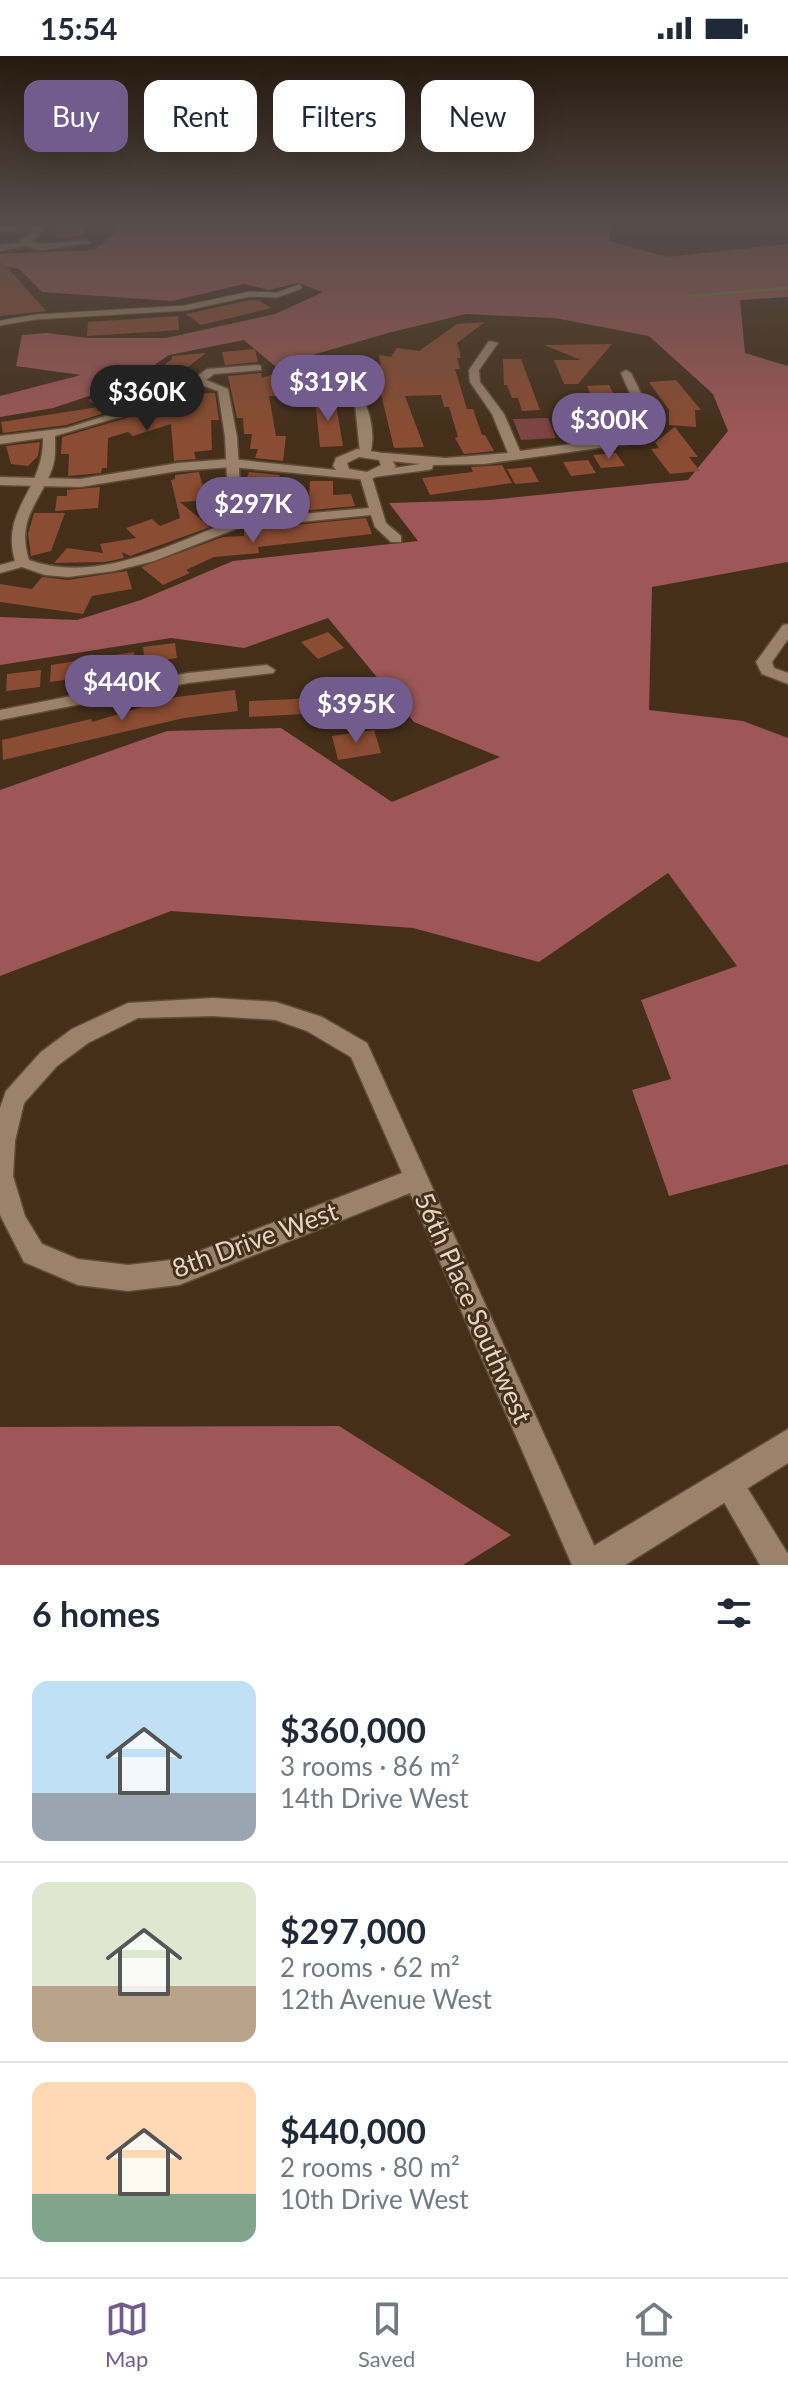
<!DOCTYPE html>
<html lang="en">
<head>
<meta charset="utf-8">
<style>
  :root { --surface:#fff; --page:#f6f6f7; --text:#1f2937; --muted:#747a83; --line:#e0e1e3; --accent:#725c8e }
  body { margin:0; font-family:Lato,sans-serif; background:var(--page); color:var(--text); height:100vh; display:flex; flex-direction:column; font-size:30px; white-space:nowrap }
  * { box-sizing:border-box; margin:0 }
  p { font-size:26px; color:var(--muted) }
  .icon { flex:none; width:44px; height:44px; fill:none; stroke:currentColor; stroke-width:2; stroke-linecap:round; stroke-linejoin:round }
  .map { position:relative; height:1509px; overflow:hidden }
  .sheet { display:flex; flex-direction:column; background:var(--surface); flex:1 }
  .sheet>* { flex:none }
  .guide { position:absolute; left:24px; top:24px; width:740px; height:72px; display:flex; gap:16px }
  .price { position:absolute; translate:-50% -68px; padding:0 18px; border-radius:28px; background:var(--accent); color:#fff; font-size:26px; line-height:52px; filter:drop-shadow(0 2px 4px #0008) }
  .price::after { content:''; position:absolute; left:50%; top:48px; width:24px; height:18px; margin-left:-12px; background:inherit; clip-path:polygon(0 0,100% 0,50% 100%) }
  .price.current { background:#222; color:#fff }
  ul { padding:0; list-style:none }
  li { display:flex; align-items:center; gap:24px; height:200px; padding:0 32px }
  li+li { border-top:2px solid var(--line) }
  li span { display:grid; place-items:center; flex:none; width:224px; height:160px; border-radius:16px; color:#555 }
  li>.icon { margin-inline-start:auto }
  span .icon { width:96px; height:96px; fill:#fffc; stroke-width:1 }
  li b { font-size:34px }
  h2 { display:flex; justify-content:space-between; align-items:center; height:96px; padding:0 32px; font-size:34px }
  .pill { padding:0 28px; border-radius:16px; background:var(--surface); box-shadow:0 8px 32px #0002; font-size:28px; line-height:72px }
  .pill.current { background:var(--accent); color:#fff }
  .status { display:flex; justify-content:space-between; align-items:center; height:56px; padding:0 40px; background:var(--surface); direction:ltr }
  .status svg { height:22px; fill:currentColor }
  .menu { display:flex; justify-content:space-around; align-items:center; height:112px; border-top:2px solid var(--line); background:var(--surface); font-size:22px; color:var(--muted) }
  .menu a { display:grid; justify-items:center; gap:4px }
  .menu .current { color:var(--accent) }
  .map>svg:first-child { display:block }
  .green { fill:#7c4544 }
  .forest { fill:#9c5756 }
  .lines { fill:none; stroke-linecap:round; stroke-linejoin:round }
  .stream { stroke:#7e7f39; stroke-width:3 }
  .building { fill:#8a4c32 }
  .service-casing { stroke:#5f4c3a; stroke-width:7 }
  .minor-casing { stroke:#5f4c3a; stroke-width:3 }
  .tertiary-casing { stroke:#5f4c3a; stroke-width:3 }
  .service { stroke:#9b826a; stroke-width:5 }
  .minor { fill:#9b826a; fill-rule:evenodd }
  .tertiary { fill:#9b826a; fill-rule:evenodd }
  .labels { text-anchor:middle; stroke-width:6; stroke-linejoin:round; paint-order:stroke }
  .near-street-label { font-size:26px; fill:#e3d5c8; stroke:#452f1a }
</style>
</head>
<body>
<div class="status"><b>15:54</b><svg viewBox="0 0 49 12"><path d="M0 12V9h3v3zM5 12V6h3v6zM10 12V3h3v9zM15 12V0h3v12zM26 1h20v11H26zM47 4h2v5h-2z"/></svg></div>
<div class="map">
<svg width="788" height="1509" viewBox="0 0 788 1509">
  <rect width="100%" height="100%" fill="#452f1a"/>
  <path class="green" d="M548 362 556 382 521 384 513 363Z"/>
  <path class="forest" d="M113 166H610L609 185 668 201 788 188V241L740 244 745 297 788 310V506L652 531 649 654 743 665 788 682V1108L669 1140 632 1034 671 1023 641 944 737 910 668 817 539 906 413 872 171 855 0 920V734L167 675 281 672 392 746 500 701 414 666 328 562 244 592 171 582 0 609V561L77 564 141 544 233 505 418 485 389 447 489 444 688 424 728 375 713 338 649 280 555 262 466 258 388 277 275 310 244 284 169 299 128 327 53 352 0 361V340L81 319 16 310 22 279 47 277 88 282H166L275 258 323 236 298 227 269 234 244 228 172 245 42 236 19 213 0 209V198L95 194 117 175Z
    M339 1370 511 1479 463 1509H0V1371Z"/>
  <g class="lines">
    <path class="stream" d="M689 240 788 232"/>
  </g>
  <path class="building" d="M64 166H89L80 181H54Z
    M0 203 46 255 0 260Z
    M250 244H258L271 252 201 269 186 258Z
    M178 260 179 274 87 280 88 266Z
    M485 266 457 287 461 302H457L460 313H455L467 353H473L482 379H485L494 395 464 398 455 382 458 381 449 351H444L441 339 405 340 424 391 394 392 380 334H384L379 299 391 301 397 292 419 295 457 268Z
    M612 288 578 328H564L554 304H581L544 289Z
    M255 293 258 306 225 309 222 296Z
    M206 297 149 341 159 340 66 369 3 377 1 366 98 351 88 344 110 337 118 343 172 303V300Z
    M503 303H521L540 354 522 355 518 342H512L507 329H504Z
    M295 311 291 341 269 340 276 380H286L283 405 255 402 258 393H250L252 378H244L243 362H237L228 320 261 317 262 322Z
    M676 324 701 354H695L696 371 669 369V354L649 326Z
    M609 329 621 352 597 353 587 330Z
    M215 337 219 364H211L212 394 194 396 196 403 174 405 171 368 133 380 128 376 108 382 107 412H102L101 417 68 420 69 398H61L62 381 178 347 191 338Z
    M315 343H335L343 390 320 391Z
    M675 371 698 401H689L700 415 670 418 651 393 659 392 655 386Z
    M40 386 38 400 28 410 11 408 6 390Z
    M616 397 625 410 601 412 593 399Z
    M588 404 596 417 571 420 563 406Z
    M502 409 512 427 430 439 422 422 473 416 471 411Z
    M531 411 539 426 515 428 507 413Z
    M199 416 205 439 216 438 219 453 200 455 198 445 180 446 210 471 130 500 122 496 124 502 105 506 54 507 67 492 103 497 100 488 136 482 126 472 152 463 160 470 180 462 171 424 175 423V419Z
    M249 416 280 419 271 444 309 442 310 425H333V439L351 438 355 450 245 460 243 432Z
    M100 431 98 452 55 455 57 440H67V434Z
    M34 457H65L51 495 31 500 28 478Z
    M366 462 372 478 258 491 259 497 214 501 186 514 190 517 163 529 141 511 223 481 244 480V474Z
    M127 515 132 533 92 540 83 558 0 546V528L32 533 42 521 68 524Z
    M328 576 344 592 318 603 301 586Z
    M175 587 177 602 145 607 143 591Z
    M134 596 135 614 50 626 51 609Z
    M41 614 40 631 6 635 7 618Z
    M235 634 238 655 184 662 3 704 2 684 91 663 92 666 176 641Z
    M326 634 337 651 306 661 304 658 249 661V645L296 643Z
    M374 674 381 697 338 704 332 680Z"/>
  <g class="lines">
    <defs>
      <path id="service" d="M0 267 36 261 185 252 250 238 277 239 299 231"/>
      <path id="minor" d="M42 166H50L32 186 41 188 86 184 90 187 41 194 26 190 0 195V189L18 187 36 174 0 176V170L40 169Z
        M489 285 498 287 479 314 480 326 504 358 520 395 624 381 638 373 640 360 621 317 626 314 631 317 652 360 649 375 627 388 484 408 433 409 432 413 428 414 374 421V415L420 408 380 404 378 401 384 397 446 402 508 397 492 358 470 326 469 314Z
        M257 309 261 310V314L214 318 206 324 228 333 237 381 242 463 369 452 360 421 366 417 372 421 386 467 401 480V486H391L375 471 371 459 238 472 154 505 114 515 68 521 45 519 22 511 0 517V509L15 505C0 453 44 434 43 382L0 388V380L67 372 169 340 207 313ZM199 328 218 335 225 381 229 466C168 490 95 528 29 504 16 463 39 448 52 413 56 403 55 391 55 380L177 344Z
        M341 325H349C368 342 377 374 370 399L360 396 355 349 340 327Z
        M788 568V583L772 606 774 612 788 617V628L762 618 756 606 783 569Z
        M267 609 275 614 273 617 188 627 0 664V654L188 617Z
        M213 942 276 946 322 961 367 987 603 1509H572L410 1137 179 1229 128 1235 78 1229 24 1206 0 1159V1052L6 1035 41 996 72 973 128 947ZM213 960 276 964 307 975 351 1001 402 1117 179 1203 128 1209 78 1203 42 1188 25 1160 13 1120 15 1085 24 1047 57 1010 88 987 138 962Z
        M728 1412 738 1417 788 1498V1509H760L713 1427 718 1417Z"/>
      <path id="tertiary" d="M357 393 389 398 396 411 369 424 231 411 178 415 80 431 0 429V421L80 423 178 407 231 403 336 414 333 410 336 402ZM359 401 379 404 381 409 367 416 349 413 347 407Z
        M788 1373V1407L625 1509H577L582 1497Z"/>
    </defs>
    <use href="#service" class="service-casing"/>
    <use href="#minor" class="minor-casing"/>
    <use href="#tertiary" class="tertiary-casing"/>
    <use href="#service" class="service"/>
    <use href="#minor" class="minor"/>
    <use href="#tertiary" class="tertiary"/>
  </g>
  <linearGradient id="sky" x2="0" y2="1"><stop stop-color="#261a0e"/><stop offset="0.44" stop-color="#564d49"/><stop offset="1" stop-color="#564d49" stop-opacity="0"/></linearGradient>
  <rect width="788" height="377" fill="url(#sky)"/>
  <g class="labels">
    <g class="near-street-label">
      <text transform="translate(255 1184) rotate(-20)" y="9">8th Drive West</text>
      <text transform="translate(473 1252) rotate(66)" y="9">56th Place Southwest</text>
    </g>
  </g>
</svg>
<b class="price" style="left:328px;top:367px">$319K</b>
<b class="price current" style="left:147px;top:377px">$360K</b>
<b class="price" style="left:609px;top:405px">$300K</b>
<b class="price" style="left:253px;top:489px">$297K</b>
<b class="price" style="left:122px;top:667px">$440K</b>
<b class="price" style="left:356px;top:689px">$395K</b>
<div class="guide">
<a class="pill current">Buy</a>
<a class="pill">Rent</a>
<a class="pill">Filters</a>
<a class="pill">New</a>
</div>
</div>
<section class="sheet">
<h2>6 homes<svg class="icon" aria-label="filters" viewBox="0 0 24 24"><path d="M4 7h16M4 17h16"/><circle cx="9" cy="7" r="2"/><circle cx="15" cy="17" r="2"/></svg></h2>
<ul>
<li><span style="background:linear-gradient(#bfe0f5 70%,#9aa5b1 0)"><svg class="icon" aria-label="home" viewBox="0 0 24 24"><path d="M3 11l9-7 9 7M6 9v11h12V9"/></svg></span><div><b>$360,000</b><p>3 rooms · 86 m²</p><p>14th Drive West</p></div></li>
<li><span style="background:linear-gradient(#dfe7d0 65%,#b9a48a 0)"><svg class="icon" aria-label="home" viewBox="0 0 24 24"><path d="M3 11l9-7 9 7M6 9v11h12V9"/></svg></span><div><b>$297,000</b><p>2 rooms · 62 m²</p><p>12th Avenue West</p></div></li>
<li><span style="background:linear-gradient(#ffd9b3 70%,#7fa58c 0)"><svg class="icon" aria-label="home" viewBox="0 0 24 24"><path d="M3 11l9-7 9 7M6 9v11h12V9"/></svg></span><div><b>$440,000</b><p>2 rooms · 80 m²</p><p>10th Drive West</p></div></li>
</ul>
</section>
<nav class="menu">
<a class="current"><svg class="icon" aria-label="map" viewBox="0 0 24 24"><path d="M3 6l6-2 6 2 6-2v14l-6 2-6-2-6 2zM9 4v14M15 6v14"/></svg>Map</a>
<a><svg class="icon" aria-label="saved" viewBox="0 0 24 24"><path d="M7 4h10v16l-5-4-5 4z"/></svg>Saved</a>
<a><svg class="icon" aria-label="home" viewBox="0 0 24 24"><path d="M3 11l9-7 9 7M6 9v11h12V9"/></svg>Home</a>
</nav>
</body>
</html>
